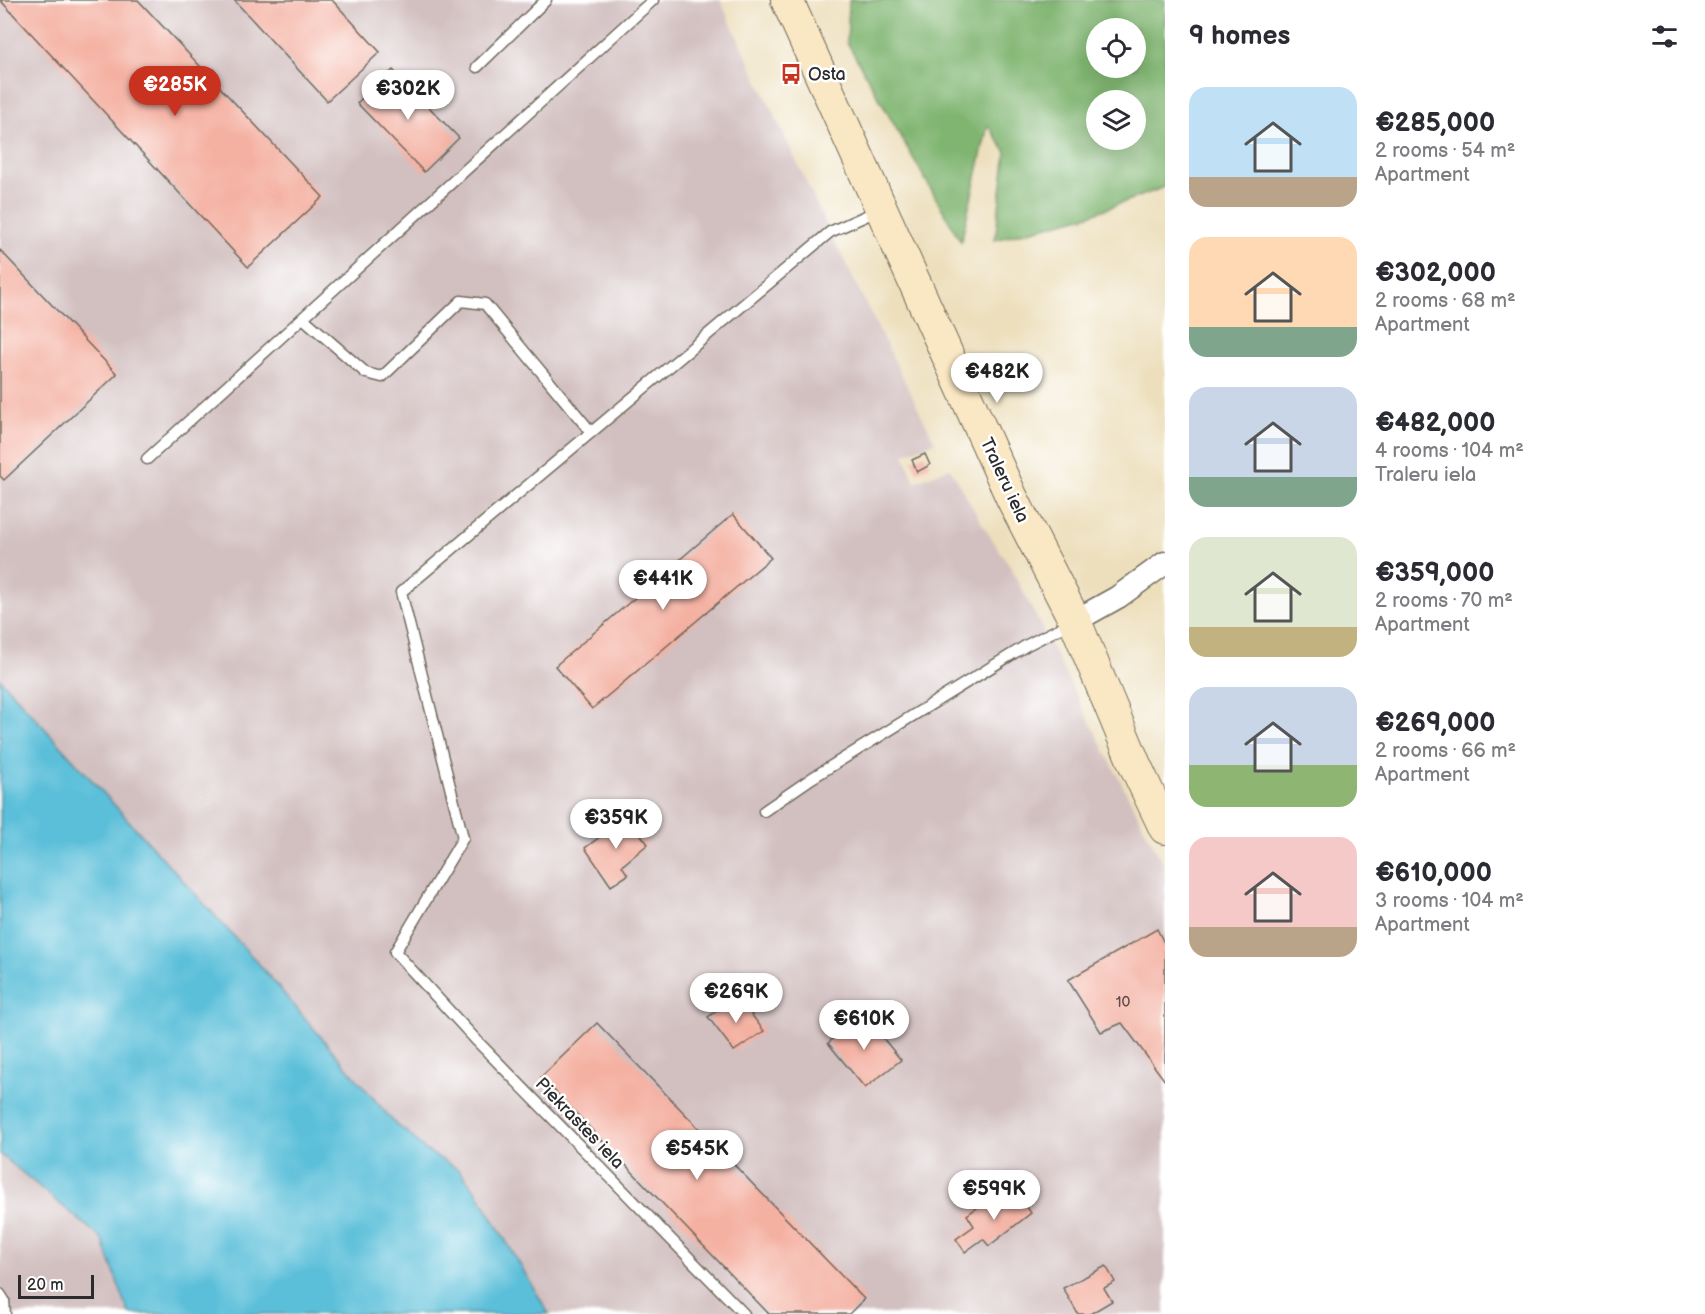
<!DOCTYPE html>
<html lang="en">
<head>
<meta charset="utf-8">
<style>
  :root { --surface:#fff; --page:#f2f2f3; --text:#2b2b33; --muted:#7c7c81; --accent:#c8321e }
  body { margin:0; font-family:"Balsamiq Sans",sans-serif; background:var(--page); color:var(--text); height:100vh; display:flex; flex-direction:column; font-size:22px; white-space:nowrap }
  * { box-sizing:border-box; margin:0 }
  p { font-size:20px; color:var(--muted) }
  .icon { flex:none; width:33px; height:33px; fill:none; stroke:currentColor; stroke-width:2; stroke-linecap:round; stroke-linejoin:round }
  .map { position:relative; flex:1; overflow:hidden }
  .panel { display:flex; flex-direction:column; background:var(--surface); width:540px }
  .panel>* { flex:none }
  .controls { position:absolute; left:1086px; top:18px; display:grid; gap:12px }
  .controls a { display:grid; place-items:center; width:60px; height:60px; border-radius:50%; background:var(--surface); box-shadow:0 6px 24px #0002; font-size:30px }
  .scale { position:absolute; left:18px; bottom:15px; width:76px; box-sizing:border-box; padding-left:6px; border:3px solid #2b2b2b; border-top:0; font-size:16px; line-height:21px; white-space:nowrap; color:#2b2b2b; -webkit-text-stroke:4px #fff; paint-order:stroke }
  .price { position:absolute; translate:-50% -51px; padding:0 14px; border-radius:21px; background:#fff; color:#222; font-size:20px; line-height:39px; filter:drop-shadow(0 2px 3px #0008) }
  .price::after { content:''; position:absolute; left:50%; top:36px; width:18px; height:14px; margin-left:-9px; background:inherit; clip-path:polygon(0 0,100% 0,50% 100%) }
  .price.active { background:var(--accent); color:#fff }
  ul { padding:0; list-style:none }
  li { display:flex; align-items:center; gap:18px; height:150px; padding:0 24px }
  li span { display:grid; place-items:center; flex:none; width:168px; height:120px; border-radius:18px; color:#555 }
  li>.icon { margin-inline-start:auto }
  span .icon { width:72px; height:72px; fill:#fffc; stroke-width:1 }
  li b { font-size:26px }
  h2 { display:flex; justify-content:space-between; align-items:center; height:72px; padding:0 24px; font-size:26px }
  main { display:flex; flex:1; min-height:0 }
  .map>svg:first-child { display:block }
  .industrial { fill:#d2bfc0 }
  .forest { fill:#80b571; stroke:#56704e; stroke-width:1.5; fill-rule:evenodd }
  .water { fill:#5bbfd9; stroke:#437582; stroke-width:1.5 }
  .building { fill:#f4b1a2 }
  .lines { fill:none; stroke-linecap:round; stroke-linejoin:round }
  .lane-casing { stroke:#6f6a5e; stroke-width:13 }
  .street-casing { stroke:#6f6a5e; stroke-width:25 }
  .secondary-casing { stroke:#6f6a5e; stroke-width:34 }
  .lane { stroke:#fff; stroke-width:10 }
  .street { stroke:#fff; stroke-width:22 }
  .secondary { stroke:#fae7c3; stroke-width:32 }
  .labels { text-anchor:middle; stroke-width:5; stroke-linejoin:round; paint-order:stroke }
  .number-label { font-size:15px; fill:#5d4c49 }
  .poi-label { font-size:18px; fill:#2b2b2b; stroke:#fff; text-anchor:start }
  .street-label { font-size:18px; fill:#2b2b2b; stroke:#fff }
</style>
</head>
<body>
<main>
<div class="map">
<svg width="1165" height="1314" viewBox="0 0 1165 1314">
  <rect width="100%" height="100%" fill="#fff"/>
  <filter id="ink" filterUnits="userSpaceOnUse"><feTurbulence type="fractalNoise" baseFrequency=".0167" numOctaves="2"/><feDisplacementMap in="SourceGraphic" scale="12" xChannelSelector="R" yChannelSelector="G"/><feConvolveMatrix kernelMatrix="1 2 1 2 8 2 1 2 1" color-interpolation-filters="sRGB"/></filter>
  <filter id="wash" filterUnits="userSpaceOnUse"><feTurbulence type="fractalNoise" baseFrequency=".008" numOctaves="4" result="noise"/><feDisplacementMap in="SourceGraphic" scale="24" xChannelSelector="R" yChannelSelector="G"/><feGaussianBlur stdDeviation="1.35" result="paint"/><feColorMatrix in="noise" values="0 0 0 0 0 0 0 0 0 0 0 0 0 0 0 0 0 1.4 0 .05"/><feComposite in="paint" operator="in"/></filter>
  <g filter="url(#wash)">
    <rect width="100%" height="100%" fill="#eddfbc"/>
    <path class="industrial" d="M0 0H720L830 232 935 442 904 454 915 482 950 468 984 527 1010 566 1165 868V1314H549L477 1192 458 1169 425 1150 406 1131 397 1126 257 962 0 679Z
      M0 1154 102 1239 129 1314H0Z"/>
    <path class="forest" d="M849 0H1165V187L1089 215 995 240 1006 152 988 125 961 242 847 42ZM1096 28H1136V68H1096ZM1096 100H1136V140H1096Z"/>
    <path class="water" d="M0 679 257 962 397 1126 406 1131 425 1150 458 1169 477 1192 549 1314H129L102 1239 0 1154Z"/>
    <g id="blocks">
      <path class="building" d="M0 0H138L323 197 248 267Z
        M234 0H332L380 52 327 101Z
        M393 70 459 138 424 172 357 103Z
        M0 250 117 374 4 480 0 476Z
        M925 454 930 465 917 472 912 460Z
        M733 514 771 558 592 709 555 666Z
        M627 817 648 844 622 866 628 875 611 886 585 848Z
        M1157 929 1165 945V1081L1122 1023 1101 1032 1068 980Z
        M738 997 764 1031 734 1051 708 1017Z
        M863 1014 901 1060 865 1088 828 1043Z
        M597 1023 864 1299 849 1314H769L541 1077Z
        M1017 1192 1031 1213 989 1246 983 1239 965 1252 956 1239 974 1226 967 1215 995 1195 1001 1204Z
        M1106 1266 1115 1282 1104 1288 1112 1301 1090 1314H1078L1063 1288Z"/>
    </g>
  </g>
  <g filter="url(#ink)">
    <use href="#blocks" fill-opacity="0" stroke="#6f6a5e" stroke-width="1.5"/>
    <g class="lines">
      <defs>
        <path id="lane" d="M477 67 546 0
          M303 318 366 373 382 377 461 301 485 304 591 432
          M147 459 653 0
          M764 811 812 778 1027 645 1072 622
          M0 1294 4 1300 5 1314
          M744 1314 477 1041 395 952 463 838 401 592 830 232 879 210"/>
        <path id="street" d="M1075 621 1118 597 1165 563"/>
        <path id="secondary" d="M787 0 1012 498 1075 621 1135 765 1165 828"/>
      </defs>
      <use href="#lane" class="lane-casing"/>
      <use href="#street" class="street-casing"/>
      <use href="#secondary" class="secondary-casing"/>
      <use href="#lane" class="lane"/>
      <use href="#street" class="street"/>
      <use href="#secondary" class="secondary"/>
    </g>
  </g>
  <defs>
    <symbol id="bus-bare" viewBox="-9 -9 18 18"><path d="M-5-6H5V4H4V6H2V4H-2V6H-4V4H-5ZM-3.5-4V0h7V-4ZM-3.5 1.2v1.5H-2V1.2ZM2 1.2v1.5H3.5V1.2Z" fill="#c8321e" stroke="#fff" stroke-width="2.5" paint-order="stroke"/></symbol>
  </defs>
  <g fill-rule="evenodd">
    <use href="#bus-bare" x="776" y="59" width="30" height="30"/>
  </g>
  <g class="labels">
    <g class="number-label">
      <text x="1123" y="1007">10</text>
    </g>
    <g class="poi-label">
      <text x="808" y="80">Osta</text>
    </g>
    <g class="street-label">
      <text transform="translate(1005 480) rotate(65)" y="6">Traleru iela</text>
      <text transform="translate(580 1123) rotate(46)" y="6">Piekrastes iela</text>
    </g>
  </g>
</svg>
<div class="controls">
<a><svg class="icon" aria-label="locate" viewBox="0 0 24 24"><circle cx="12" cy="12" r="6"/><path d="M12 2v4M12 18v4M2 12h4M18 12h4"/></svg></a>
<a><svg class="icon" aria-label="layers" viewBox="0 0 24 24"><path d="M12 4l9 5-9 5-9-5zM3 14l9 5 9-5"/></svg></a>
</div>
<div class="scale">20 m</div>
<b class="price active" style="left:175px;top:117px">€285K</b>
<b class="price" style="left:408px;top:121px">€302K</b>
<b class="price" style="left:997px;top:404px">€482K</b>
<b class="price" style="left:663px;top:611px">€441K</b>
<b class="price" style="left:616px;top:850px">€359K</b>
<b class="price" style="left:736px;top:1024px">€269K</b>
<b class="price" style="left:864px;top:1051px">€610K</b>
<b class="price" style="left:697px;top:1181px">€545K</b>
<b class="price" style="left:994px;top:1221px">€599K</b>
</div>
<section class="panel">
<h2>9 homes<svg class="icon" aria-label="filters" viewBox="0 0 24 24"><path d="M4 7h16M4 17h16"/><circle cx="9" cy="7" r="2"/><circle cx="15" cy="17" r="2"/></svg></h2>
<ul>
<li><span style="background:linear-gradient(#bfe0f5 75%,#b9a48a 0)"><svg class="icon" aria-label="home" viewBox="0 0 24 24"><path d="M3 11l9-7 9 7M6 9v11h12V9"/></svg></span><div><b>€285,000</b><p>2 rooms · 54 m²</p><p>Apartment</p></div></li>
<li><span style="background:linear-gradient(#ffd9b3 75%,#7fa58c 0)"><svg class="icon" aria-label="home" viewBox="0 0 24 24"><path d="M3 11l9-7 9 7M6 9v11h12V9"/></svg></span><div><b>€302,000</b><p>2 rooms · 68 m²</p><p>Apartment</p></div></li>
<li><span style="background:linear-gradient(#c9d6e8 75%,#7fa58c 0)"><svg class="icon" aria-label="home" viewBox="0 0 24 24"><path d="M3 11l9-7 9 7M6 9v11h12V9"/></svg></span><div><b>€482,000</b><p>4 rooms · 104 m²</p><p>Traleru iela</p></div></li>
<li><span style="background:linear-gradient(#dfe7d0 75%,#c2b280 0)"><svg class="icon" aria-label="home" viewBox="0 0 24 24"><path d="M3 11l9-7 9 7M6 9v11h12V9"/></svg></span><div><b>€359,000</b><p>2 rooms · 70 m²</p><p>Apartment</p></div></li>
<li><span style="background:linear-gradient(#c9d6e8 65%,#8fb573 0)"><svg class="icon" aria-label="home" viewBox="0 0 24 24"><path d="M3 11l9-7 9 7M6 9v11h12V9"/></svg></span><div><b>€269,000</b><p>2 rooms · 66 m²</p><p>Apartment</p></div></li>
<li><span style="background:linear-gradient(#f6c9c9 75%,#b9a48a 0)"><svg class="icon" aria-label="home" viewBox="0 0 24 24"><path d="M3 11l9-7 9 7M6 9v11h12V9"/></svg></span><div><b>€610,000</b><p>3 rooms · 104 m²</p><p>Apartment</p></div></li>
</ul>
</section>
</main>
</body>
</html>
